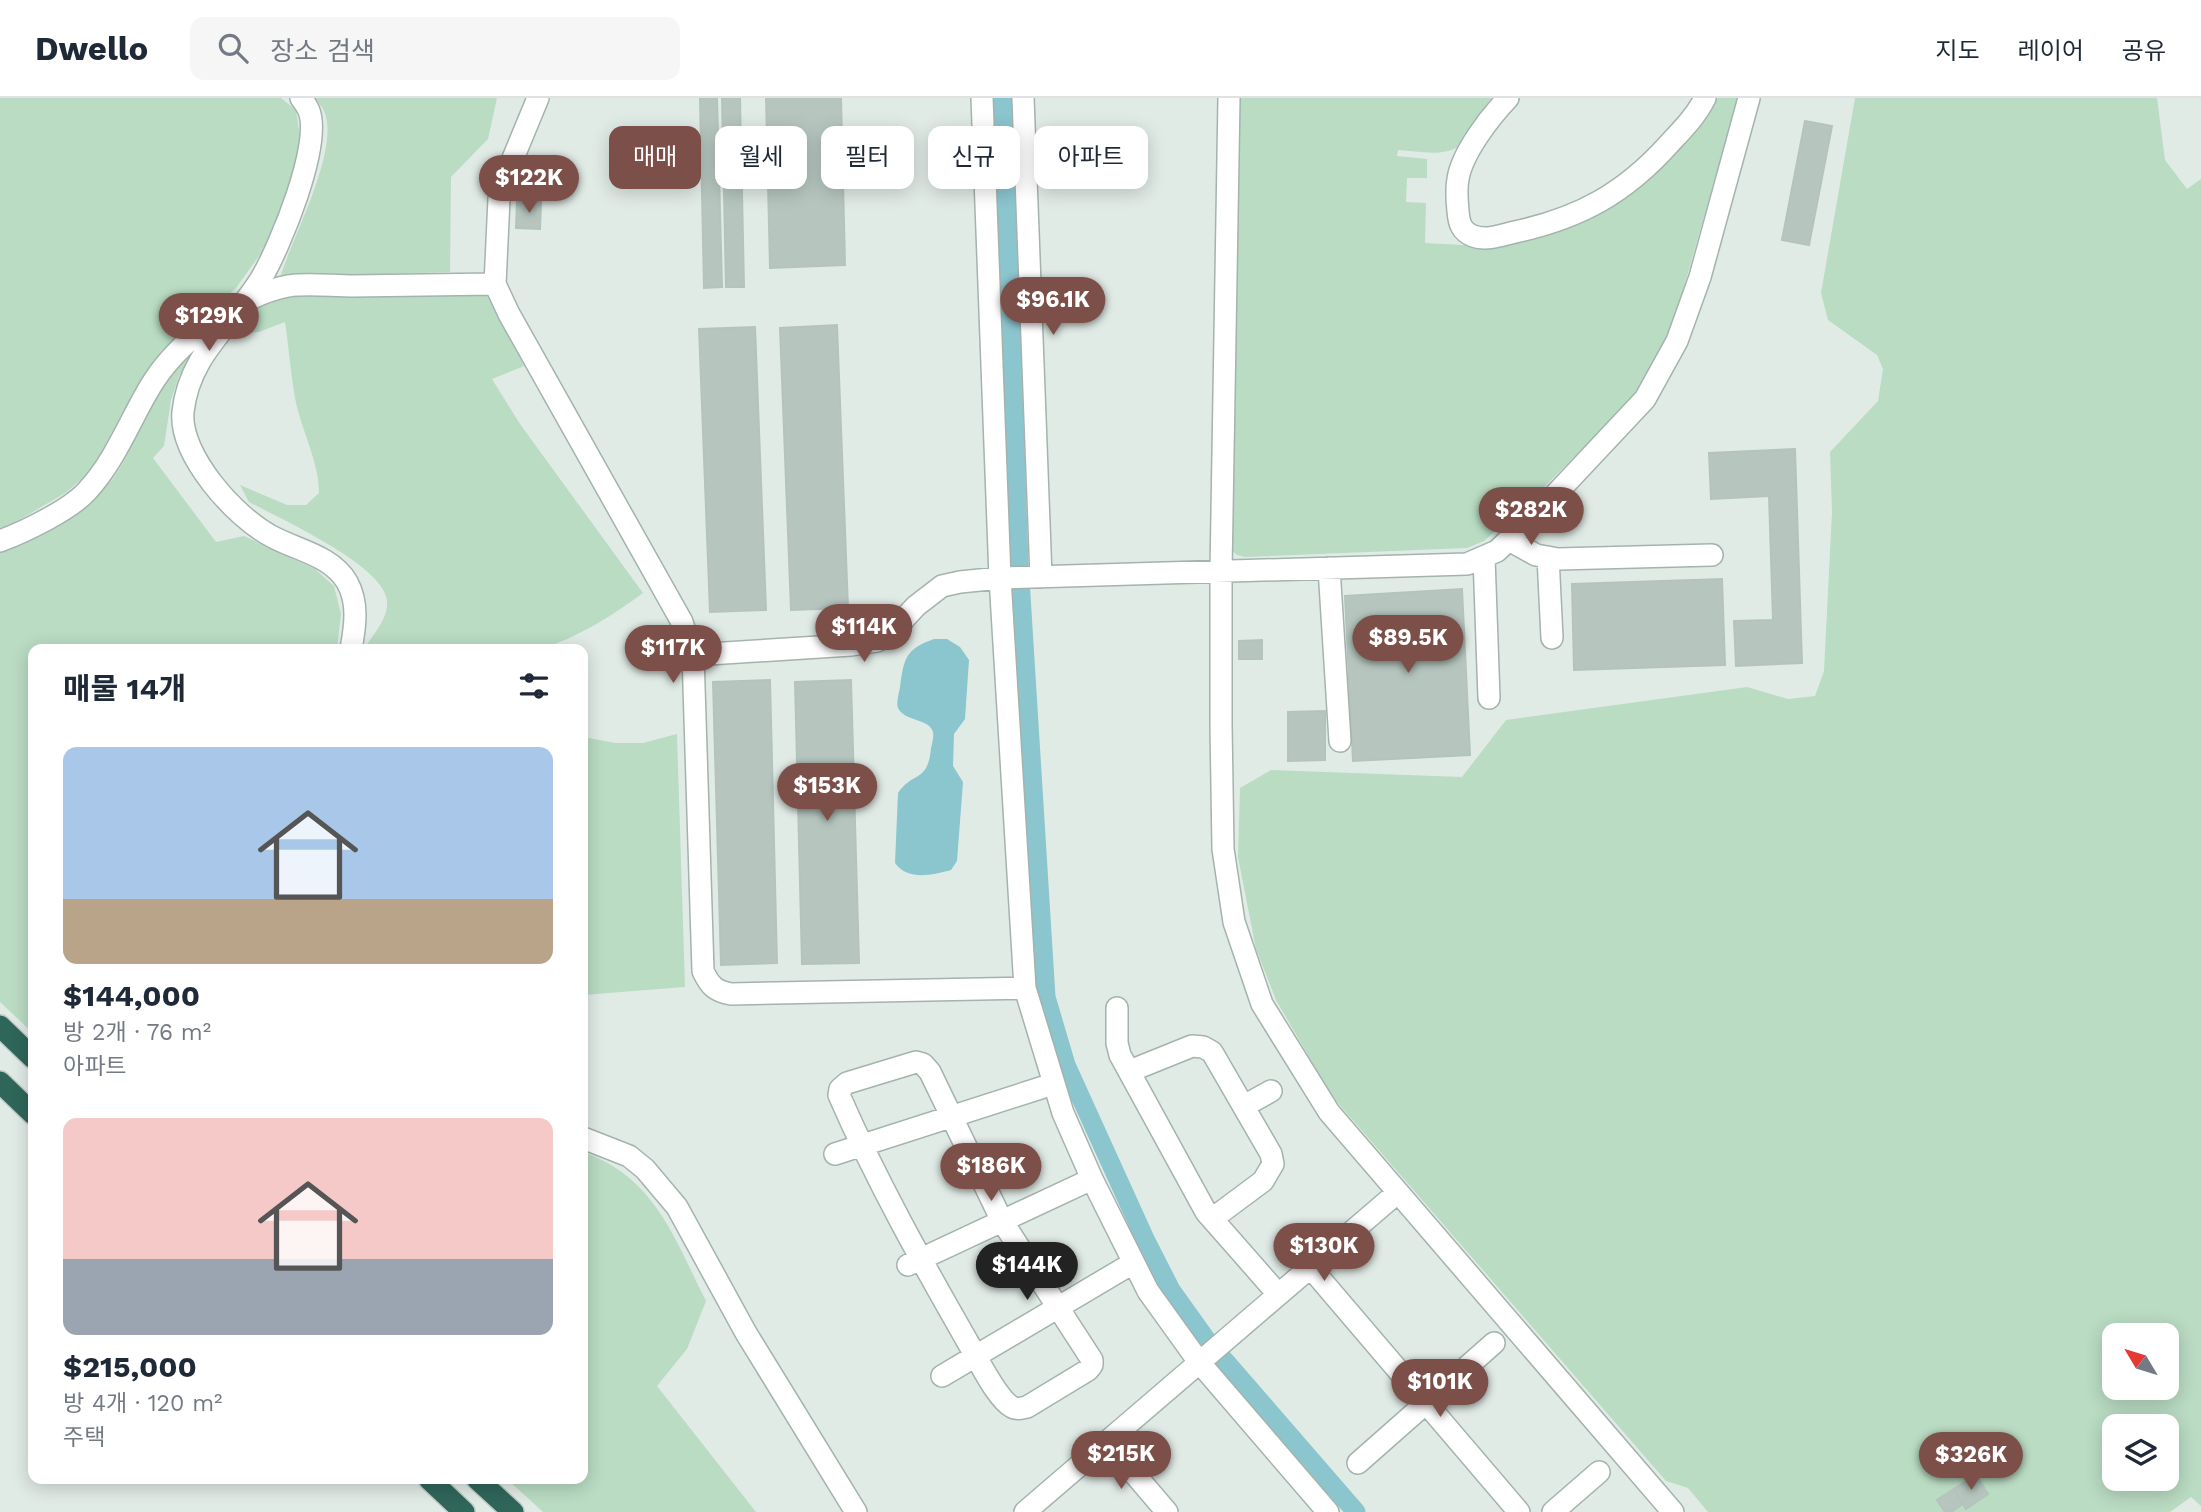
<!DOCTYPE html>
<html lang="ko">
<head>
<meta charset="utf-8">
<style>
  :root { --surface:#fff; --page:#f6f6f7; --text:#1f2937; --muted:#747a83; --line:#e0e1e3; --accent:#7c5048 }
  body { margin:0; font-family:"Work Sans","Noto Sans KR",sans-serif; background:var(--page); color:var(--text); height:100vh; display:flex; flex-direction:column; font-size:26px; white-space:nowrap }
  * { box-sizing:border-box; margin:0 }
  p { font-size:23px; color:var(--muted) }
  .icon { flex:none; width:38px; height:38px; fill:none; stroke:currentColor; stroke-width:2; stroke-linecap:round; stroke-linejoin:round }
  .map { position:relative; flex:1; overflow:hidden }
  .sheet { position:absolute; left:28px; top:546px; width:560px; height:840px; display:flex; flex-direction:column; background:var(--surface); border-radius:14px; box-shadow:0 4px 18px #0003 }
  .sheet>* { flex:none }
  .top-card { position:absolute; left:609px; top:28px; width:665px; height:63px; display:flex; gap:14px }
  .needle { width:46px; rotate:308deg }
  .controls { position:absolute; left:2102px; top:1225px; display:grid; gap:14px }
  .controls a { display:grid; place-items:center; width:77px; height:77px; border-radius:14px; background:var(--surface); box-shadow:0 4px 18px #0003; font-size:35px }
  .price { position:absolute; translate:-50% -60px; padding:0 16px; border-radius:24px; background:var(--accent); color:#fff; font-size:23px; line-height:46px; filter:drop-shadow(0 2px 4px #0008) }
  .price::after { content:''; position:absolute; left:50%; top:42px; width:21px; height:16px; margin-left:-10px; background:inherit; clip-path:polygon(0 0,100% 0,50% 100%) }
  .price.selected { background:#222; color:#fff }
  ul { padding:0; list-style:none }
  li { display:grid; align-content:center; gap:14px; height:371px; padding:0 35px }
  li span { display:grid; place-items:center; height:217px; border-radius:14px; color:#555 }
  li>.icon { margin-inline-start:auto }
  span .icon { width:126px; height:126px; fill:#fffc; stroke-width:1 }
  li b { font-size:30px }
  h2 { display:flex; justify-content:space-between; align-items:center; height:84px; padding:0 35px; font-size:30px }
  .pill { padding:0 24px; border-radius:14px; background:var(--surface); box-shadow:0 4px 18px #0003; font-size:24px; line-height:63px }
  .pill.selected { background:var(--accent); color:#fff }
  header { display:flex; align-items:center; gap:42px; box-sizing:border-box; height:98px; padding:0 35px; background:var(--surface); border-bottom:2px solid var(--line) }
  header strong { font-size:33px }
  nav { display:flex; gap:38px; margin-inline-start:auto; font-size:24px }
  .search { width:490px; height:63px; background:var(--page); display:flex; align-items:center; gap:18px; box-sizing:border-box; padding:0 24px; border-radius:14px; color:var(--muted); font-size:26px }
  .map>svg:first-child { display:block }
  .green { fill:#badcc3; fill-rule:evenodd }
  .water { fill:#8bc5ce }
  .lines { fill:none; stroke-linecap:round; stroke-linejoin:round }
  .canal { stroke:#8bc5ce; stroke-width:19 }
  .building { fill:#b6c6bf; stroke:#b4c4bd; stroke-width:2 }
  .street-casing { stroke:#a4b3ad; stroke-width:24 }
  .highway-casing { stroke:#c1c8c6; stroke-width:24 }
  .street { stroke:#fff; stroke-width:21 }
  .highway { stroke:#2f665a; stroke-width:21 }
</style>
</head>
<body>
<header>
<strong>Dwello</strong>
<div class="search"><svg class="icon" aria-label="search" viewBox="0 0 24 24"><circle cx="10" cy="10" r="6"/><path d="M15 15l6 6"/></svg>장소 검색</div>
<nav><a>지도</a><a>레이어</a><a>공유</a></nav>
</header>
<div class="map">
<svg width="2201" height="1414" viewBox="0 0 2201 1414">
  <rect width="100%" height="100%" fill="#e1ebe6"/>
  <path class="green" d="M0 0H281L296 12 300 40 291 93 262 154 236 190 161 253 126 318 95 369 67 394 14 425 0 431Z
    M314 0H497L488 41 451 79 450 174 280 180C291 141 341 51 324 13 322 8 317 4 314 0Z
    M1239 0H1491L1458 49C1441 59 1417 53 1398 52L1397 58 1427 61V80H1407L1406 104 1426 105 1425 145 1501 149 1584 121 1713 0H1738L1673 227 1654 267 1633 301 1545 388 1484 443 1467 450 1245 459 1237 457 1231 452Z
    M1855 0H2157L2165 62 2187 91 2201 81V1408L2191 1399 2170 1414H1708L1688 1390 1666 1383 1331 997 1276 902 1256 851 1238 759 1240 690 1271 672 1462 679 1506 622 1747 589 1788 601 1815 598 1824 573 1832 414 1830 354 1878 303 1883 271 1877 257 1828 222 1821 195ZM2114 1237H2166V1290H2114ZM2114 1328H2166V1381H2114Z
    M480 195 491 199 524 268 492 281 520 326 643 495C612 518 578 539 541 551H364C372 538 389 520 387 503 385 468 279 420 249 404L240 387 287 407H306L319 395C319 365 303 335 296 305 291 279 289 251 285 224L259 234 243 235 236 226C251 206 274 201 298 198Z
    M196 254 179 278 171 302 164 348 153 360 216 444 244 438 315 471 334 488 341 516 337 551H33V935L0 904V450C34 433 74 419 102 393 144 354 141 278 196 254Z
    M677 636 685 889 583 897V639L616 645H643Z
    M583 1054C655 1079 674 1140 706 1203L687 1251 657 1288 756 1414H543L507 1381H583Z"/>
  <path class="water" d="M934 541H947L960 549 969 562 965 621 954 636 953 668 963 684 957 763 951 772C932 777 908 783 895 765L898 695C913 673 928 685 931 650 932 646 934 639 933 634 929 620 905 624 898 610 896 605 899 595 900 589 904 561 905 551 934 541Z"/>
  <g class="lines">
    <path class="canal" d="M1003 0 1019 465 1046 899 1066 967 1145 1141 1171 1192 1206 1241 1356 1414"/>
  </g>
  <path class="building" d="M700 0H717L722 189 704 190Z
    M722 0H740L744 189H726Z
    M766 0H841L845 167 770 170Z
    M1805 23 1832 28 1809 147 1782 142Z
    M517 103 541 104 540 131 516 130Z
    M837 227 848 510 791 512 780 230Z
    M755 229 766 512 710 514 699 231Z
    M1795 351 1802 565 1736 568 1734 523 1773 522 1769 398 1711 401 1709 355Z
    M1722 481 1725 567 1574 572 1572 486Z
    M1462 491 1470 657 1353 663 1345 498Z
    M1262 542V561H1239V543Z
    M770 582 777 865 721 867 713 584Z
    M851 582 859 865 802 866 795 584Z
    M1325 613V662L1288 663V614Z
    M1976 1377 1988 1396 1966 1411 1954 1391Z
    M1954 1391 1963 1406 1951 1414H1945L1937 1402Z"/>
  <g class="lines">
    <defs>
      <path id="street" d="M301 0C304 4 307 8 309 13 322 47 280 148 262 179 234 226 189 255 183 314 179 357 235 419 271 438 296 452 331 457 347 484 359 505 355 529 351 551
        M538 0 502 87 499 101 495 186 509 216 682 524 693 557 703 873C710 888 715 893 731 896L1025 890
        M982 0 1000 480 1025 890 1063 1015 1092 1081 1148 1193 1199 1264 1328 1414
        M1023 0 1041 479
        M1229 0 1221 474V627L1223 751 1234 824 1262 906 1329 1014 1673 1414
        M1508 0C1490 19 1462 55 1458 81 1456 91 1457 103 1458 113 1459 125 1461 133 1473 138 1487 143 1502 137 1515 134 1580 120 1625 95 1669 46 1683 31 1696 18 1705 0
        M1509 442 1536 457 1558 461 1712 457
        M0 443C24 434 70 412 87 393 115 363 129 324 150 289 176 245 237 198 288 188 308 185 332 188 352 188 400 187 448 187 495 186
        M1484 459 1489 600
        M1548 459 1552 540
        M1329 470 1340 643
        M693 557 851 547 877 543 890 536 916 508 942 488 960 484 1000 480 1467 466 1497 453 1553 399 1645 301 1677 243 1700 179 1749 0
        M1117 910V945L1120 957 1206 1114 1278 1196
        M916 964 923 966 930 974 1002 1123 1092 1262V1267L1088 1272 1027 1309C1022 1310 1017 1312 1012 1309 997 1301 979 1263 970 1248 923 1166 877 1084 839 997L840 991 847 985Z
        M1130 973 1192 948 1203 949 1212 954 1271 1056 1273 1066 1263 1083 1212 1121
        M1244 1008 1271 993
        M583 1040 629 1058 645 1071 677 1109 746 1235 856 1414
        M835 1056 1053 986
        M908 1167 1092 1081
        M1310 1169 1519 1414
        M942 1278 1133 1165
        M1108 1345 1167 1414
        M1358 1365 1494 1245
        M1025 1414 1397 1095
        M1553 1414 1599 1374"/>
      <path id="highway" d="M0 928 33 960
        M0 984 33 1016
        M429 1381 464 1414
        M477 1381 513 1414"/>
    </defs>
    <use href="#street" class="street-casing"/>
    <use href="#highway" class="highway-casing"/>
    <use href="#street" class="street"/>
    <use href="#highway" class="highway"/>
  </g>
</svg>
<div class="controls">
<a><svg class="needle" viewBox="-14 -14 28 28"><path d="M0-13l5 13h-10z" fill="#e53935"/><path d="M0 13l5-13h-10z" fill="#747a83"/></svg></a>
<a><svg class="icon" aria-label="layers" viewBox="0 0 24 24"><path d="M12 4l9 5-9 5-9-5zM3 14l9 5 9-5"/></svg></a>
</div>
<b class="price" style="left:529px;top:117px">$122K</b>
<b class="price" style="left:1053px;top:239px">$96.1K</b>
<b class="price" style="left:209px;top:255px">$129K</b>
<b class="price" style="left:1531px;top:449px">$282K</b>
<b class="price" style="left:864px;top:566px">$114K</b>
<b class="price" style="left:1408px;top:577px">$89.5K</b>
<b class="price" style="left:673px;top:587px">$117K</b>
<b class="price" style="left:827px;top:725px">$153K</b>
<b class="price" style="left:991px;top:1105px">$186K</b>
<b class="price" style="left:1324px;top:1185px">$130K</b>
<b class="price selected" style="left:1027px;top:1204px">$144K</b>
<b class="price" style="left:1440px;top:1321px">$101K</b>
<b class="price" style="left:1121px;top:1393px">$215K</b>
<b class="price" style="left:1971px;top:1394px">$326K</b>
<div class="top-card">
<a class="pill selected">매매</a>
<a class="pill">월세</a>
<a class="pill">필터</a>
<a class="pill">신규</a>
<a class="pill">아파트</a>
</div>
<section class="sheet">
<h2>매물 14개<svg class="icon" aria-label="filters" viewBox="0 0 24 24"><path d="M4 7h16M4 17h16"/><circle cx="9" cy="7" r="2"/><circle cx="15" cy="17" r="2"/></svg></h2>
<ul>
<li><span style="background:linear-gradient(#a9c7e8 70%,#b9a48a 0)"><svg class="icon" aria-label="home" viewBox="0 0 24 24"><path d="M3 11l9-7 9 7M6 9v11h12V9"/></svg></span><div><b>$144,000</b><p>방 2개 · 76 m²</p><p>아파트</p></div></li>
<li><span style="background:linear-gradient(#f6c9c9 65%,#9aa5b1 0)"><svg class="icon" aria-label="home" viewBox="0 0 24 24"><path d="M3 11l9-7 9 7M6 9v11h12V9"/></svg></span><div><b>$215,000</b><p>방 4개 · 120 m²</p><p>주택</p></div></li>
</ul>
</section>
</div>
</body>
</html>
